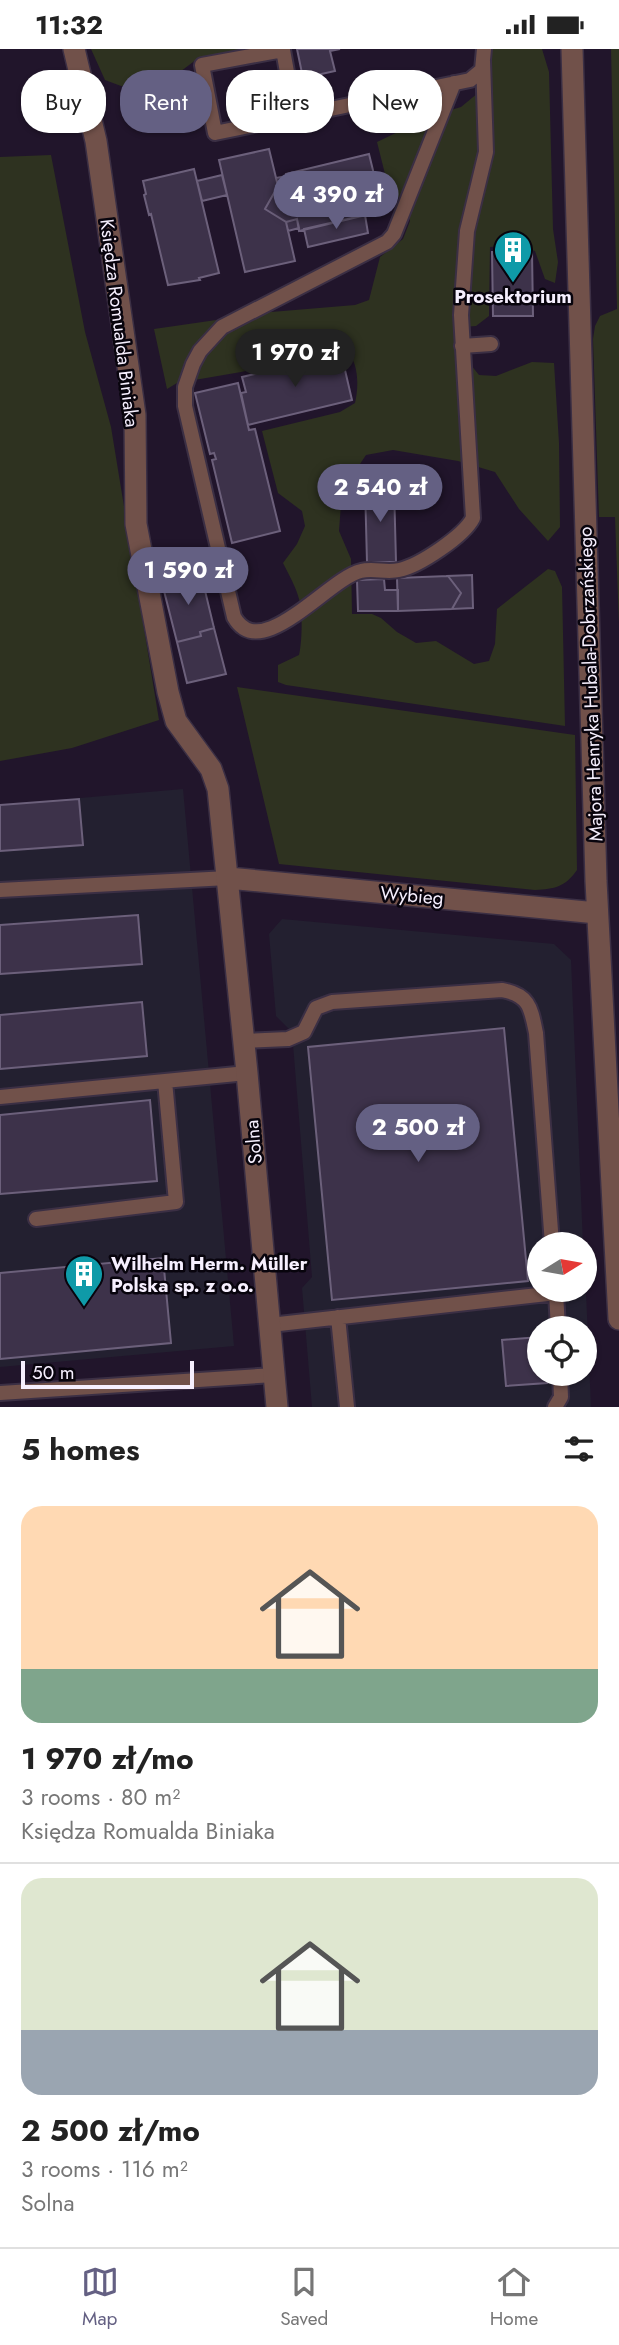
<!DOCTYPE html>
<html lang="en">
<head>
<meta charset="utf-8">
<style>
  :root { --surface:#fff; --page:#f2f2f2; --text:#222; --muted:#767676; --line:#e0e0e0; --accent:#646083 }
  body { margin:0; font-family:Jost,sans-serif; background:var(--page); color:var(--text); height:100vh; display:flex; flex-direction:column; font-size:26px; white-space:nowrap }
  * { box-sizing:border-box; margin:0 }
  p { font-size:23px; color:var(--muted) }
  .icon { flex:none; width:38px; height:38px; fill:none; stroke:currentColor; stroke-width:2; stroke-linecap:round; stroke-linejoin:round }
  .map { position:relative; height:1358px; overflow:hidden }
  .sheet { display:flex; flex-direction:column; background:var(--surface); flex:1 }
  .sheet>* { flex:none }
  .guide { position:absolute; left:21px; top:21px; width:578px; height:63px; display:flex; gap:14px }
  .needle { width:46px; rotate:79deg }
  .tools { position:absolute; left:527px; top:1183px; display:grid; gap:14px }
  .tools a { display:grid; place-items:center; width:70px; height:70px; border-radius:50%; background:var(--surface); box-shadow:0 2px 5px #0004; font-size:35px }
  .scale { position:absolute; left:21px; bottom:18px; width:173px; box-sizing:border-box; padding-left:7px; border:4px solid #f6effe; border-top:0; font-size:19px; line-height:24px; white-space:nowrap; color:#f6effe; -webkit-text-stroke:5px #08040d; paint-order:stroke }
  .price { position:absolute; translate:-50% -60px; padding:0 16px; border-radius:24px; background:var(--accent); color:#fff; font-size:23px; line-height:46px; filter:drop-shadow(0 2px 4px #0008) }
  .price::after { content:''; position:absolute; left:50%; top:42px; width:21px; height:16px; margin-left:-10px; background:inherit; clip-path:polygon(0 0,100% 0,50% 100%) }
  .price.active { background:#222; color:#fff }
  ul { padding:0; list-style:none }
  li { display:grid; align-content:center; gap:14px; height:371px; padding:0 21px }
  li+li { border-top:2px solid var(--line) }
  li span { display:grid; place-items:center; height:217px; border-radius:21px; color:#555 }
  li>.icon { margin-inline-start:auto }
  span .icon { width:126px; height:126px; fill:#fffc; stroke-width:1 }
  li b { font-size:30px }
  h2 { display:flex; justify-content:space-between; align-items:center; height:84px; padding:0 21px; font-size:30px }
  .chip { padding:0 24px; border-radius:28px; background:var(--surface); box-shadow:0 2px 5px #0004; font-size:24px; line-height:63px }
  .chip.active { background:var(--accent); color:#fff }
  .status { display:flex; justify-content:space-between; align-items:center; height:49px; padding:0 35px; background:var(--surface); direction:ltr }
  .status svg { height:19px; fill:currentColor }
  .dock { display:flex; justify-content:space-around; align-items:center; height:98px; border-top:2px solid var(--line); background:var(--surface); font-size:19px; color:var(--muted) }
  .dock a { display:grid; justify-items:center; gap:4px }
  .dock .active { color:var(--accent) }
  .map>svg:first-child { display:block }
  .industrial { fill:#232030; fill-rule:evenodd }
  .green { fill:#2e3220 }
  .building { fill:#3d324a; stroke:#6c607b; stroke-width:2 }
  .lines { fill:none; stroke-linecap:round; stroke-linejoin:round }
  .lane-casing { stroke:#3b2f44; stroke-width:18 }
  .street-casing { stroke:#3b2f44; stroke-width:24 }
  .lane { stroke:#71514a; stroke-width:14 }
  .street { stroke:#71514a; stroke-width:21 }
  .labels { text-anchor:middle; stroke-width:5; stroke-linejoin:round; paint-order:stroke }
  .poi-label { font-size:19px; font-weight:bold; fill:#f6effe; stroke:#08040d }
  .street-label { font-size:19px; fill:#f6effe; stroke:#08040d }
</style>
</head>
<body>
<div class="status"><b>11:32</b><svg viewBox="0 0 49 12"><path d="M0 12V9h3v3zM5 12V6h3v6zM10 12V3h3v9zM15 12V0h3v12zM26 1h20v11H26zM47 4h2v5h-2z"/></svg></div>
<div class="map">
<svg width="619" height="1358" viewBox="0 0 619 1358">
  <rect width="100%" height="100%" fill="#21152b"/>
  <path class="industrial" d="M183 740 234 1297 0 1318V756Z
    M282 870 554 895 571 911 583 1195H539V1241H584L585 1220 591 1358H312L302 1239 312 1228 292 983 276 967 269 885ZM539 1279H584V1325H539Z"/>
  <path class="green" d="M91 0H246L197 10 168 32 153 36 121 37 105 31Z
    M492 0H542L549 23 553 180 558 213 555 234 545 230 535 202 516 196 490 198 489 267 476 277 462 278 458 300 479 326 496 327 532 313 554 314 559 394 560 478 548 492 519 460 495 423 458 412 393 401 366 406 342 442 339 482 351 510 352 565H372L381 569 397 583 416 594 436 592 474 615 489 612 495 595 497 560 548 520 555 522 562 538 565 677 286 636 278 633V616L299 606C302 594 303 562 299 550 296 538 289 526 283 514L297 495 305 477 302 462 278 444 262 382 340 363 355 354C359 337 359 312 345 300L241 323 177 334 167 340 154 280 271 263 355 256 369 251 380 208 403 190 410 172 408 163 386 129 377 93 431 67 461 58 478 44 488 23Z
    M611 0H619V575L615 468H599L593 290 595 277 600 267 617 260Z
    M51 106 85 283 111 378 159 671 72 699 0 712V108Z
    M237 638 575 686 577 821C565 838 555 840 535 841L279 815Z"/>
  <path class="building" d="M297 0H340L330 2 335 22 303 29Z
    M269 100 278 137 265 160 286 173 295 212 245 223 219 111Z
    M369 105 383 162 299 182 297 170 286 173 265 160 278 137 288 134 286 125Z
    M194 120 219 224 199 229 200 231 168 236 151 165 149 166 144 146 146 145 143 132Z
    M222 126 227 146 202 152 197 132Z
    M287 127 288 134 278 137 276 129Z
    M365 166 368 184 308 198 304 180Z
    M297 170 299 179 288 182 286 173Z
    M492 203H532L533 267H493Z
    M341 304 352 351 248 376 241 344 246 343 242 328Z
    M238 334 249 381 255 380 280 482 232 494 212 411 216 410 214 404 210 405 195 344Z
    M365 437H394L396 513H367Z
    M201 525 214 579 200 583 201 587 177 593 162 534Z
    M472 526 473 559 452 560 461 544 448 527Z
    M448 527 461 544 452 560 398 562 397 529Z
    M384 530 385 541H398V562H358L357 531Z
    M214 579 226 625 187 634 177 593 201 587 200 583Z
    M79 750 83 796 0 802V756Z
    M138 866 142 915 0 925V876Z
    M142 953 147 1007 0 1020V966Z
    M504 979 528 1232 332 1251 308 998Z
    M150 1051 157 1132 0 1145V1066Z
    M163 1209 171 1294 0 1310V1224Z
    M539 1288V1325H547V1334L506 1337 502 1291Z"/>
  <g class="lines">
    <defs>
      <path id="lane" d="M454 34 394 185 387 193 222 278 200 302 193 315 185 338V357L234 568C261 616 329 529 361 522 373 519 387 524 399 521 419 517 464 487 473 469L461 266 467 182 486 103 483 12
        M295 67 283 1 202 16 215 84 470 31 482 21 484 0
        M462 297 491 295
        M0 841 228 829
        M244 992 288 990 304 983 316 959 332 953 502 941C530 946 531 960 536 984L552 1195
        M0 1048 247 1024
        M36 1170 176 1153 165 1032
        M556 1244 558 1279
        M338 1268 347 1358
        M270 1276 556 1244 555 1241
        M0 1344 274 1326
        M555 1358 561 1348 560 1325"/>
      <path id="street" d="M74 0 96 92 135 366 136 475 168 643 176 672 211 720 218 740 247 1024 277 1358
        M572 0 596 832 619 1270
        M228 829 597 864"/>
    </defs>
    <use href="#lane" class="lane-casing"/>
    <use href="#street" class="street-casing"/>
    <use href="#lane" class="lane"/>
    <use href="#street" class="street"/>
  </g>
  <defs>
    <symbol id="building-pin" viewBox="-11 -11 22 30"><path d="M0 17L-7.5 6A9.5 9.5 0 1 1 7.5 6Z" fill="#0f9aa8" stroke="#08040d"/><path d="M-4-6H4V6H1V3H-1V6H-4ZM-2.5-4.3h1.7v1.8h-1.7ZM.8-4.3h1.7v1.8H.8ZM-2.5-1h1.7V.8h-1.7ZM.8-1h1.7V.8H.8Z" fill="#fff"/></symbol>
  </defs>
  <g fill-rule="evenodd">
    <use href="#building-pin" x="491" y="179" width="44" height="60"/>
    <use href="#building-pin" x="62" y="1203" width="44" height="60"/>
  </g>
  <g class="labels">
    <g class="poi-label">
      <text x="513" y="254">Prosektorium</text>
      <text x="111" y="1221" text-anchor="start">Wilhelm Herm. Müller<tspan x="111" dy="22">Polska sp. z o.o.</tspan></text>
    </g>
    <g class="street-label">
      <text transform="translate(120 274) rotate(83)" y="7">Księdza Romualda Biniaka</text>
      <text transform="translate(590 635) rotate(-92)" y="7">Majora Henryka Hubala-Dobrzańskiego</text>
      <text transform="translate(412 846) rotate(5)" y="7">Wybieg</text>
      <text transform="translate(253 1093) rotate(-95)" y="7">Solna</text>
    </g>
  </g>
</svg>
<div class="tools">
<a><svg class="needle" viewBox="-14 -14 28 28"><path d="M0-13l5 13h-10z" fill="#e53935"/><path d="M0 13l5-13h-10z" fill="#767676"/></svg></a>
<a><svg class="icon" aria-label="locate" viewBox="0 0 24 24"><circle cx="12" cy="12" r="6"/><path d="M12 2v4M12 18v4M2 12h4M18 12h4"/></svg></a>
</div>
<div class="scale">50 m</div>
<b class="price" style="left:336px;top:182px">4 390 zł</b>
<b class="price active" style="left:295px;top:340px">1 970 zł</b>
<b class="price" style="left:380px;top:475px">2 540 zł</b>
<b class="price" style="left:188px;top:558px">1 590 zł</b>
<b class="price" style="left:418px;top:1115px">2 500 zł</b>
<div class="guide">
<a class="chip">Buy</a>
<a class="chip active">Rent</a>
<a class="chip">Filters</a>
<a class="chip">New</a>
</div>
</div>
<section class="sheet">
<h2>5 homes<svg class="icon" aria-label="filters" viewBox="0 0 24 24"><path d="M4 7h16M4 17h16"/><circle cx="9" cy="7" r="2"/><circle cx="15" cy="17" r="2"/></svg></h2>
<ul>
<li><span style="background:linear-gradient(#ffd9b3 75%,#7fa58c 0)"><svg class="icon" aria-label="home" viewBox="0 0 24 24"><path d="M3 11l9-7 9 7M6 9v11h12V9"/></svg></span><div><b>1 970 zł/mo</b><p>3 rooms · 80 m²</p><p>Księdza Romualda Biniaka</p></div></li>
<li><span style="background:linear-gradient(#dfe7d0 70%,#9aa5b1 0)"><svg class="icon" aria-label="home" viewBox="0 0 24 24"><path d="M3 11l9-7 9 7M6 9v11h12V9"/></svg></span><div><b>2 500 zł/mo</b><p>3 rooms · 116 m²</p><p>Solna</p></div></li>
</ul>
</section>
<nav class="dock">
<a class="active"><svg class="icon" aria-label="map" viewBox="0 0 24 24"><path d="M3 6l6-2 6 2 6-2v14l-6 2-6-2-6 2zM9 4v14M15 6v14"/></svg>Map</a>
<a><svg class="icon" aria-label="saved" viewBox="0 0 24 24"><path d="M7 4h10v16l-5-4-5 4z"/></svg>Saved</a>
<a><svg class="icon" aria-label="home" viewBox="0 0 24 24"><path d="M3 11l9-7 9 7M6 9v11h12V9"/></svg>Home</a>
</nav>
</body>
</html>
